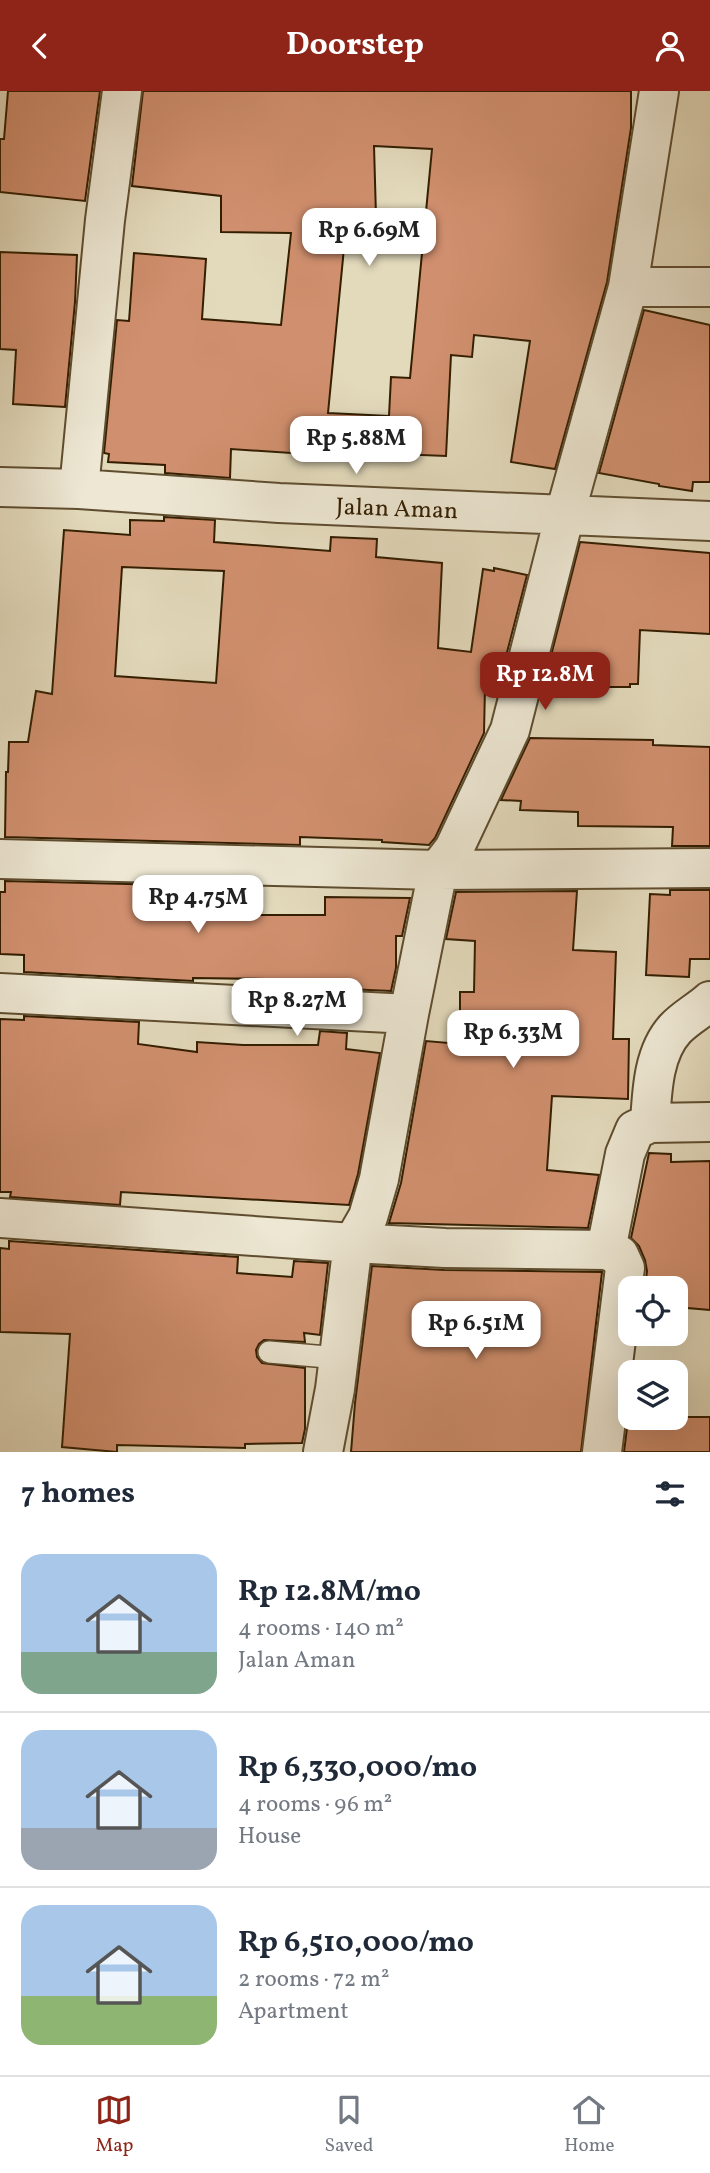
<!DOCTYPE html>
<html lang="en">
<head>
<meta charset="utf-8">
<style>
  :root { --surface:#fff; --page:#f6f6f7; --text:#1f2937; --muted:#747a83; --line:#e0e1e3; --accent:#8f2418 }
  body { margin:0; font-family:Vollkorn,serif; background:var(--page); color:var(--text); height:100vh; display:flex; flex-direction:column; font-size:26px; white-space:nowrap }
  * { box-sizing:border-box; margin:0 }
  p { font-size:23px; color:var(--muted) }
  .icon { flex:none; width:38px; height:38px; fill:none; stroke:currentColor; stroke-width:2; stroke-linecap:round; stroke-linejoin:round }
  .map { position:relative; height:1361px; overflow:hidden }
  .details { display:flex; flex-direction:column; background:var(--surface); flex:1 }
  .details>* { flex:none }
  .tools { position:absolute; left:618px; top:1185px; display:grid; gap:14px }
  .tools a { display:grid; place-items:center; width:70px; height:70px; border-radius:14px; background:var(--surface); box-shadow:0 7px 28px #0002; font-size:35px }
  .price { position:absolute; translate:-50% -60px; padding:0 16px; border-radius:14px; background:#fff; color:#222; font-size:23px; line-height:46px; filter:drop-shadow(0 2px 4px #0008) }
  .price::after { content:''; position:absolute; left:50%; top:42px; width:21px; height:16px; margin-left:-10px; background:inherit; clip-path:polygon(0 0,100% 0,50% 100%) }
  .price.selected { background:var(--accent); color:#fff }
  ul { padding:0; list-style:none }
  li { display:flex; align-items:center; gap:21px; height:175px; padding:0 21px }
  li+li { border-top:2px solid var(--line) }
  li span { display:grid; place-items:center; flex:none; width:196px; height:140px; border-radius:21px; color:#555 }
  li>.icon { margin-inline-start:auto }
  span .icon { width:84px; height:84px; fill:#fffc; stroke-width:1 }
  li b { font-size:30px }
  h2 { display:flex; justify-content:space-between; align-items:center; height:84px; padding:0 21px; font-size:30px }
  header { display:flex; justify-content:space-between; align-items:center; height:91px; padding:0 21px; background:var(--accent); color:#fff; font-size:32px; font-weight:700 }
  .dock { display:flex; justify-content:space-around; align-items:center; height:98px; border-top:2px solid var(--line); background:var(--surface); font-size:19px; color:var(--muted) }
  .dock a { display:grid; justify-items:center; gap:4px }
  .dock .selected { color:var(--accent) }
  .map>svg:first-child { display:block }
  .building { fill:#d08f6e; stroke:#331e00; stroke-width:2; fill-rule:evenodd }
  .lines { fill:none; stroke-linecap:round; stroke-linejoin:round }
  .lane-casing { stroke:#5f4d2f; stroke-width:24 }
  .street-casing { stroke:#5f4d2f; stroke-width:42 }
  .lane { stroke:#ede7d3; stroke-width:21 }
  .street { stroke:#ede7d3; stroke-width:38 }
  .labels { text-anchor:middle; stroke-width:5; stroke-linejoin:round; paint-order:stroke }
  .street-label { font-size:24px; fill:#331e00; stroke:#ede7d3 }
</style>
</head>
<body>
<header><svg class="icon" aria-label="back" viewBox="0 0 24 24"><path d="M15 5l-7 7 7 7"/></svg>Doorstep<svg class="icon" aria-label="person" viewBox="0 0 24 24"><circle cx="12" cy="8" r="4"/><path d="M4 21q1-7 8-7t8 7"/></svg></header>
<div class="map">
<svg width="710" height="1361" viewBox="0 0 710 1361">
  <rect width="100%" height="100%" fill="#e3dabc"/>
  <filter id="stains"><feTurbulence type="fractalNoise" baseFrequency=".00286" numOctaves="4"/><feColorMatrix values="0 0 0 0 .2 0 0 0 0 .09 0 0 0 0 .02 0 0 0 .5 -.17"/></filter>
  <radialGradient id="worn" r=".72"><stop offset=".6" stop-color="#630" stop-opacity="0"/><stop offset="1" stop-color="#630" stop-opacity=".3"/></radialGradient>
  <path class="building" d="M8 0H100L85 110 0 101V48H4Z
    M143 0H631V37L607 191 555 378 511 371 530 250 474 244 472 266 451 264 446 365 321 360V364L231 358 230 387 165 382V374L108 371 109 363 104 362 117 229 129 230 134 162 206 168 202 228 281 234 291 142 221 141V105L132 95ZM374 55 432 58 410 287 391 286 389 325 328 322 347 126 376 125Z
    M0 161 77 164 75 211 65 316 13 313 16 259 0 258Z
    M644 219 710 234V391H693L692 400 659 395V393L599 382Z
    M164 426 215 429 214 451 330 460 331 446 377 448 376 466 442 472 438 557 471 561 483 478 494 480V477L527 484 498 596H485L484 642 435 747 429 754 382 751V749L300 746V754L5 746 6 681H8L9 651H28L36 600 52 603 64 439 130 444V429L164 430ZM122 476 224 480 216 592 115 585Z
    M580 451 710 462V543L640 539 638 593H630V596H543Z
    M530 647 653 649V654L710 656V755H672L673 736 578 735V721L520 719 521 710 501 709Z
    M5 790 252 796V824H325V806L410 807 402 845H396V877L391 900 325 897V892H265V888L193 887V890L24 881V864L0 863V801H5Z
    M670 799H710V868H690L689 886 646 884 650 803 670 804Z
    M577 800 573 859 616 861 613 948H629L628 1008 552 1005 547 1079 599 1084 588 1137 389 1132 401 1092 426 950 460 953V901H474L475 850 446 848 456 801Z
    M24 925 139 931 138 953 197 961V951L243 954H318L320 940 347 942 346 958 380 962 358 1083 349 1114 121 1101 120 1114 10 1106 11 1101H0V928L24 929Z
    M649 1062 671 1063V1071L710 1070V1219L676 1216V1197H645L647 1180 645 1169 639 1155 631 1147Z
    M9 1150 238 1166 237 1182 292 1186 294 1170 328 1172 320 1244 304 1242 305 1251 264 1249 259 1253 256 1259 257 1266 262 1272 305 1277V1338L302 1352 245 1353V1357L117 1354V1361L62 1356 70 1243 0 1241V1157L9 1158Z
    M372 1175 444 1179 602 1181 581 1361H351L355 1312Z
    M630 1313V1326H710V1361H624Z"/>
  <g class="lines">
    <defs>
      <path id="lane" d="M269 1261 339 1267"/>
      <path id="street" d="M628 196H710
        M0 396 79 398 279 412 710 430
        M79 398 105 129 122 0
        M0 768 438 779 710 777
        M0 902 409 923 438 779 454 758 510 639 565 423 628 196 659 0
        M650 1032C652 1001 653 962 675 938 685 927 699 920 710 910
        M0 1127 353 1152 368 1126 379 1088 409 923
        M606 1159 625 1063 635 1039 650 1032 710 1031
        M323 1361 335 1298 353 1152 445 1157 606 1159 619 1164 625 1177 602 1361"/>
    </defs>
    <use href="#lane" class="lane-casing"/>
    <use href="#street" class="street-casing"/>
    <use href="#lane" class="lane"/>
    <use href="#street" class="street"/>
  </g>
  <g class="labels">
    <g class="street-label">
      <text transform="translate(397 417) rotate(2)" y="8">Jalan Aman</text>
    </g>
  </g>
  <rect width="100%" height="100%" filter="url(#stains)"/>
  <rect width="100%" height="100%" fill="url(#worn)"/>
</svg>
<div class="tools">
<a><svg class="icon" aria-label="locate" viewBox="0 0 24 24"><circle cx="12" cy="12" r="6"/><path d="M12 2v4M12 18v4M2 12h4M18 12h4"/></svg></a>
<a><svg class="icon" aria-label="layers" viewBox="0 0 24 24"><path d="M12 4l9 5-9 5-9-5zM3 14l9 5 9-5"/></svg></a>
</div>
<b class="price" style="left:369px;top:177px">Rp 6.69M</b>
<b class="price" style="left:356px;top:385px">Rp 5.88M</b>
<b class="price selected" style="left:545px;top:621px">Rp 12.8M</b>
<b class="price" style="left:198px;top:844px">Rp 4.75M</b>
<b class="price" style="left:297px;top:947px">Rp 8.27M</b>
<b class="price" style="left:513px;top:979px">Rp 6.33M</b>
<b class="price" style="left:476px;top:1270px">Rp 6.51M</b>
</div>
<section class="details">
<h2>7 homes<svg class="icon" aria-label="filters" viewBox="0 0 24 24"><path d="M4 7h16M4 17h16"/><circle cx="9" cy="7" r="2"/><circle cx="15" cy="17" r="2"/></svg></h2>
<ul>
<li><span style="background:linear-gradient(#a9c7e8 70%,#7fa58c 0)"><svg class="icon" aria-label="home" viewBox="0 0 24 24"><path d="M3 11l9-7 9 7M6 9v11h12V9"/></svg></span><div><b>Rp 12.8M/mo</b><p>4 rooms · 140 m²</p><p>Jalan Aman</p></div></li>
<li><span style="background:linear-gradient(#a9c7e8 70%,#9aa5b1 0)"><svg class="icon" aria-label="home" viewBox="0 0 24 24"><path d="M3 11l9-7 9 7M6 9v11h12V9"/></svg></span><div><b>Rp 6,330,000/mo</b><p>4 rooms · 96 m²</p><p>House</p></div></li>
<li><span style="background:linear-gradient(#a9c7e8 65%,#8fb573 0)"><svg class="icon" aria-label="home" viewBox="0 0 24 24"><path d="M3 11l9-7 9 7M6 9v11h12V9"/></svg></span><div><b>Rp 6,510,000/mo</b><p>2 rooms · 72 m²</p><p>Apartment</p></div></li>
</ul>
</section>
<nav class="dock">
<a class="selected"><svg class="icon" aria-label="map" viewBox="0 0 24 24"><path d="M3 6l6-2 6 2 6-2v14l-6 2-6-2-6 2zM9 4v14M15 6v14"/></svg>Map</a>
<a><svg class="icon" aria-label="saved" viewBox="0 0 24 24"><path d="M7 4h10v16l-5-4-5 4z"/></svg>Saved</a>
<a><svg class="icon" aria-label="home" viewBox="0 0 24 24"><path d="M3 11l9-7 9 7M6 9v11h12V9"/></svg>Home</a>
</nav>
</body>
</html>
